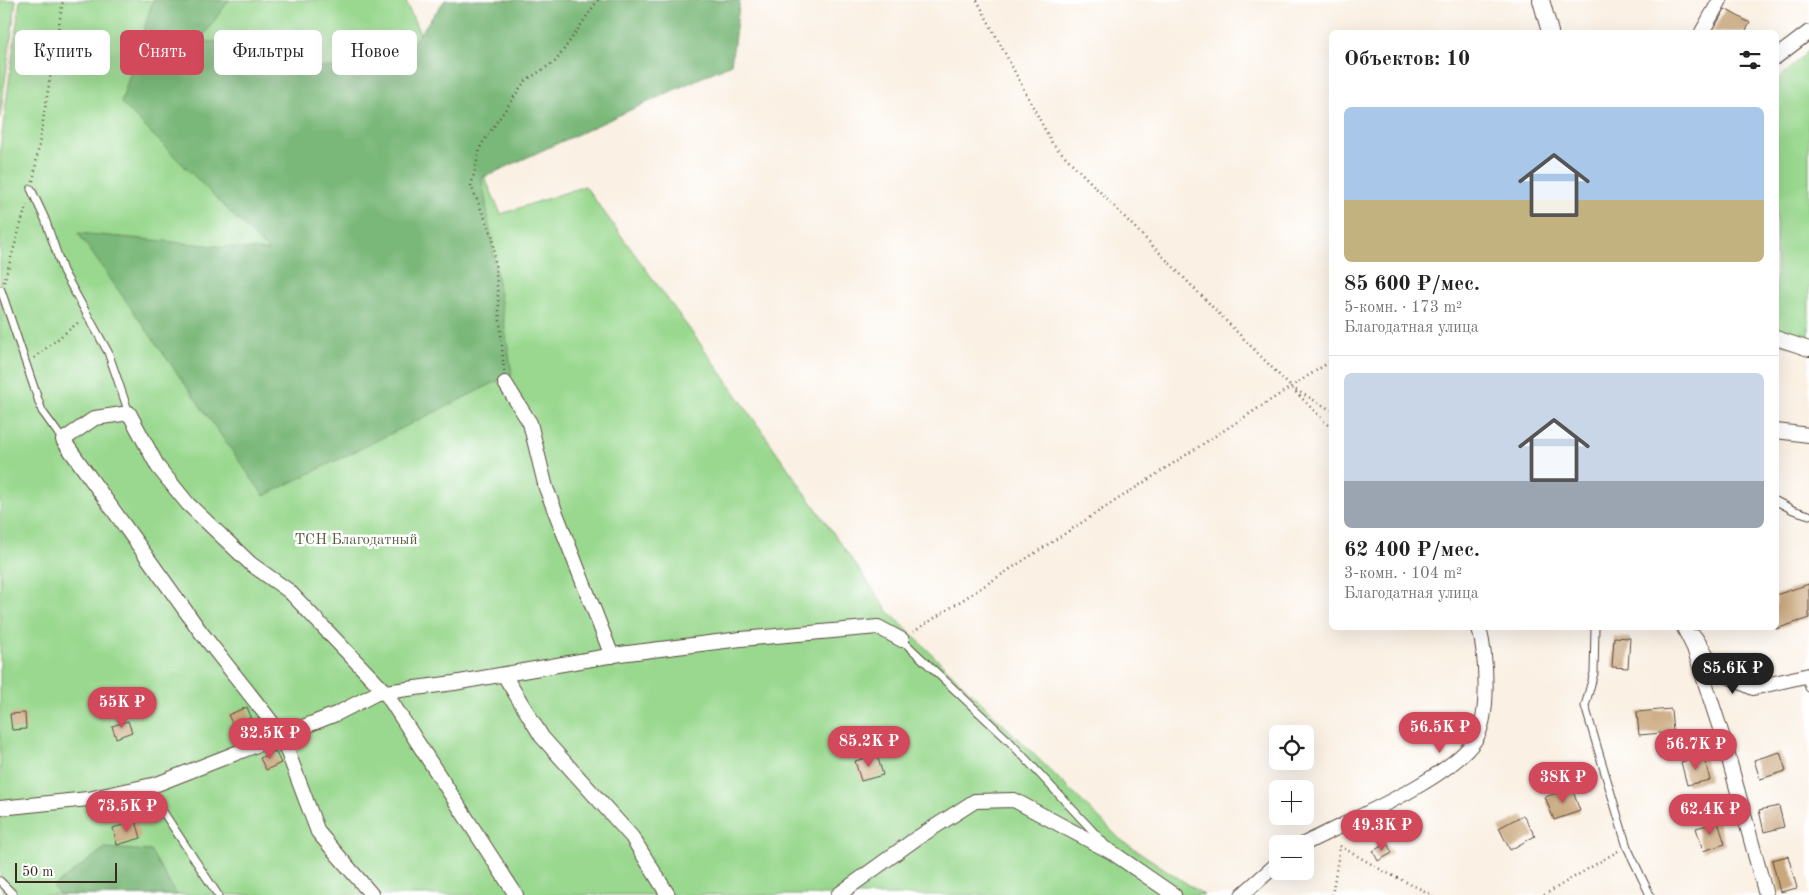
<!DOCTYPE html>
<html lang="ru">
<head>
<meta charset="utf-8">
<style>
  :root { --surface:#fff; --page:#f2f2f2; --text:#222; --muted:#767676; --line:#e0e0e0; --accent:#d1495b }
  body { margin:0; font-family:"Old Standard TT",serif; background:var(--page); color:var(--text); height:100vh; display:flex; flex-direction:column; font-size:19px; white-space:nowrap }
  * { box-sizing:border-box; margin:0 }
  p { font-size:16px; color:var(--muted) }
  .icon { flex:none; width:28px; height:28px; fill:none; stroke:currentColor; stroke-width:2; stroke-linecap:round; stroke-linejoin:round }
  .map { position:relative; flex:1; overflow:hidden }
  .details { position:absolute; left:1329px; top:30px; width:450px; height:600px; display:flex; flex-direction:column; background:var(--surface); border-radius:8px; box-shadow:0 5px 20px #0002 }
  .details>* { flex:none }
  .hud { position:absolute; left:15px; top:30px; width:475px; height:45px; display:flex; gap:10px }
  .controls { position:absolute; left:1269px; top:725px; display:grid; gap:10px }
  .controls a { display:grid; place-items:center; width:45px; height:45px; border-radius:8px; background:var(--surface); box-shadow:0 5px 20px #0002; font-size:25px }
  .scale { position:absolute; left:15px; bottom:12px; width:102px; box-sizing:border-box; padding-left:5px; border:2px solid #3b2a1e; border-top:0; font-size:14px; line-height:18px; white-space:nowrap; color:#3b2a1e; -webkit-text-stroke:4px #fff; paint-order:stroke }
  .price { position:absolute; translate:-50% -42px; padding:0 11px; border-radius:18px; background:var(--accent); color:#fff; font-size:16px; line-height:32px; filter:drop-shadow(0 1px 2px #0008) }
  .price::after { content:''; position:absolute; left:50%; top:30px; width:15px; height:11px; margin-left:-8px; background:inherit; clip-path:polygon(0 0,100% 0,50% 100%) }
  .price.active { background:#222; color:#fff }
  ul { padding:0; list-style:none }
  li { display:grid; align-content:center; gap:10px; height:265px; padding:0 15px }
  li+li { border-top:1px solid var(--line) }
  li span { display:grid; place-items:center; height:155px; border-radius:8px; color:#555 }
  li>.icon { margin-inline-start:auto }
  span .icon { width:90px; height:90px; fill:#fffc; stroke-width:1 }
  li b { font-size:21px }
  h2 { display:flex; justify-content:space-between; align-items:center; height:60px; padding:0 15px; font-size:21px }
  .chip { padding:0 18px; border-radius:8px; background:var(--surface); box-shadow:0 5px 20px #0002; font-size:18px; line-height:45px }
  .chip.active { background:var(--accent); color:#fff }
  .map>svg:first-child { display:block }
  .green { fill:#99d88e; stroke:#6a8156 }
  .forest { fill:#7ab879; stroke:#5a714c }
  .building { fill:#caa87e }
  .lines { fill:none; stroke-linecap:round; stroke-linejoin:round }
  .service-casing { stroke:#58483c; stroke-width:9 }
  .minor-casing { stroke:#58483c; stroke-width:16 }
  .tertiary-casing { stroke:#58483c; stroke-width:18 }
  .path { stroke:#58483c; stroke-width:2.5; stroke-dasharray:1 4; stroke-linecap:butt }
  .service { stroke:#fff; stroke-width:7 }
  .minor { stroke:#fff; stroke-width:14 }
  .tertiary { stroke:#fff; stroke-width:16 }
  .labels { text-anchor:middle; stroke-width:5; stroke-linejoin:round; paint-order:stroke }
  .park-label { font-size:15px; fill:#575e40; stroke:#fff }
</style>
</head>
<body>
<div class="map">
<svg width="1809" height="895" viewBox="0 0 1809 895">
  <rect width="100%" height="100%" fill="#fff"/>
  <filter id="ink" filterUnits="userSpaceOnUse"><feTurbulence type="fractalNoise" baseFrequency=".02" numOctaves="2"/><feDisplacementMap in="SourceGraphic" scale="10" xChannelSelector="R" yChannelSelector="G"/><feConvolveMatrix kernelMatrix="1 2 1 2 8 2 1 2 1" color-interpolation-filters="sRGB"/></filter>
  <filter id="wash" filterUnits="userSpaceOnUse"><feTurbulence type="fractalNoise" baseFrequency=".0096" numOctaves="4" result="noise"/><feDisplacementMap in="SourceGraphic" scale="20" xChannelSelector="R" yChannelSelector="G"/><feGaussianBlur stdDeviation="1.12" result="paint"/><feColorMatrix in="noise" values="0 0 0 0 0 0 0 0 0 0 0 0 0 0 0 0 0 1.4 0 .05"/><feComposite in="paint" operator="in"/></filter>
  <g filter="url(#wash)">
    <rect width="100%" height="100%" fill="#faf0e3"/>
    <path class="green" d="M0 0H16L0 118Z
      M20 0H405L501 214 585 186 715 364 888 611 1121 840 1204 895H4L0 881V149Z
      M1809 50V351L1776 342V82Z"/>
    <path class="forest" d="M153 0H229L199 42 295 41 315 67 393 69 445 0H740L731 64 482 178 512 374 264 496 78 233 269 251 121 103Z
      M105 848 151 851 174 891 178 895H60L53 887Z"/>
    <g id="blocks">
      <path class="building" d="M1725 9 1750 23 1745 32H1712Z
        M1809 584V618L1776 629V595Z
        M1614 637 1630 638 1628 668 1612 667Z
        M247 707 251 717 233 725 228 715Z
        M1671 709 1673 732 1639 735 1637 712Z
        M25 713 26 729 12 730 10 714Z
        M128 721 132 732 116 738 112 726Z
        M275 751 281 763 266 770 260 758Z
        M1780 752 1786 771 1760 779 1754 760Z
        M877 755 883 775 861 781 855 761Z
        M1704 757 1710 780 1687 785 1681 762Z
        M1572 788 1580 811 1554 820 1545 797Z
        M1779 806 1784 827 1764 832 1759 810Z
        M1523 815 1535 836 1510 850 1499 828Z
        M136 821 141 838 117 845 113 828Z
        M1718 822 1725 844 1703 851 1696 828Z
        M1387 843 1392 853 1378 861 1373 851Z
        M1788 856 1797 888 1780 892 1772 860Z"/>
    </g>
  </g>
  <g filter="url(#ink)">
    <use href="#blocks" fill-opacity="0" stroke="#58483c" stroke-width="1"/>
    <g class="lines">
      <defs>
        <path id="service" d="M31 189 45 219 63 271 108 352 129 413
          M1 290 42 411 63 440
          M1776 501 1793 510 1809 515
          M1595 628 1594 673 1585 706 1627 847 1650 895
          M902 640 1009 741 1104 843
          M1806 676 1809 688
          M146 786 218 895
          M0 881 14 895"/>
        <path id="minor" d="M1702 32 1720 0
          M1776 57 1809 32
          M1776 338 1809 349
          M505 383 530 423 546 488 612 656
          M1776 431 1809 435
          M1684 628 1694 648 1724 741 1766 895
          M1695 637 1717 671 1753 688 1809 675
          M504 675 542 737 632 837 668 895
          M0 808 88 799 157 784 336 714 377 693 454 683 620 654 741 639 878 627 902 640
          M1304 844C1347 822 1451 778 1475 740 1491 716 1486 654 1479 628
          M372 895 318 832 281 734 200 631 63 440 95 418 129 413 158 467 188 504 251 564 289 591 385 692 516 895
          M838 895 914 840 975 801 1014 800 1113 853 1174 895
          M1242 895 1278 863"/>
        <path id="tertiary" d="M1541 0 1550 32"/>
      </defs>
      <use href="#service" class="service-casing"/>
      <use href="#minor" class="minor-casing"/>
      <use href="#tertiary" class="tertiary-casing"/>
      <path class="path" d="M977 0 1052 143 1331 428
        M33 181 63 0
        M4 282 27 203
        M34 358 80 321
        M504 371 493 237 471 186 481 145 525 81 556 61 598 0
        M1296 390 1331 410
        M913 632 1331 361
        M1340 846 1385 872 1433 895
        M1332 895 1340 847
        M1544 895 1618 851"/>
      <use href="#service" class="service"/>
      <use href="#minor" class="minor"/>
      <use href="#tertiary" class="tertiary"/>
    </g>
  </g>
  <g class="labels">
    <g class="park-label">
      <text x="356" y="544">ТСН Благодатный</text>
    </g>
  </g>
</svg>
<div class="controls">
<a><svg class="icon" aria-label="locate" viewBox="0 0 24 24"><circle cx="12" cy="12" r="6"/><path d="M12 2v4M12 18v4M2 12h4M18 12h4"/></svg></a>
<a>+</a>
<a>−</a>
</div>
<div class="scale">50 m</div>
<b class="price active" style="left:1733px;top:695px">85.6K ₽</b>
<b class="price" style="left:122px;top:729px">55K ₽</b>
<b class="price" style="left:1440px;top:754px">56.5K ₽</b>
<b class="price" style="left:270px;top:760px">32.5K ₽</b>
<b class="price" style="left:869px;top:768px">85.2K ₽</b>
<b class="price" style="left:1696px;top:771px">56.7K ₽</b>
<b class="price" style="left:1563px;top:804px">38K ₽</b>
<b class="price" style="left:127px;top:833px">73.5K ₽</b>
<b class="price" style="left:1710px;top:836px">62.4K ₽</b>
<b class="price" style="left:1382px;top:852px">49.3K ₽</b>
<div class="hud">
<a class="chip">Купить</a>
<a class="chip active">Снять</a>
<a class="chip">Фильтры</a>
<a class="chip">Новое</a>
</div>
<section class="details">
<h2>Объектов: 10<svg class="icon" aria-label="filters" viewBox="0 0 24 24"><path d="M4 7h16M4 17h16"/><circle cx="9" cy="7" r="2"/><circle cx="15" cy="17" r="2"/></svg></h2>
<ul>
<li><span style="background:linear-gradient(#a9c7e8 60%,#c2b280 0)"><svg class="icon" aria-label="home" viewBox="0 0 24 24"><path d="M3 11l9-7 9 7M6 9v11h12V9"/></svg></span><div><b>85 600 ₽/мес.</b><p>5-комн. · 173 m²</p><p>Благодатная улица</p></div></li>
<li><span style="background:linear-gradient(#c9d6e8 70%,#9aa5b1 0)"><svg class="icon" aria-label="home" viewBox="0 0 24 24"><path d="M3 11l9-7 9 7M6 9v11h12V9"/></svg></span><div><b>62 400 ₽/мес.</b><p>3-комн. · 104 m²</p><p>Благодатная улица</p></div></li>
</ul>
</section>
</div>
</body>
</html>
